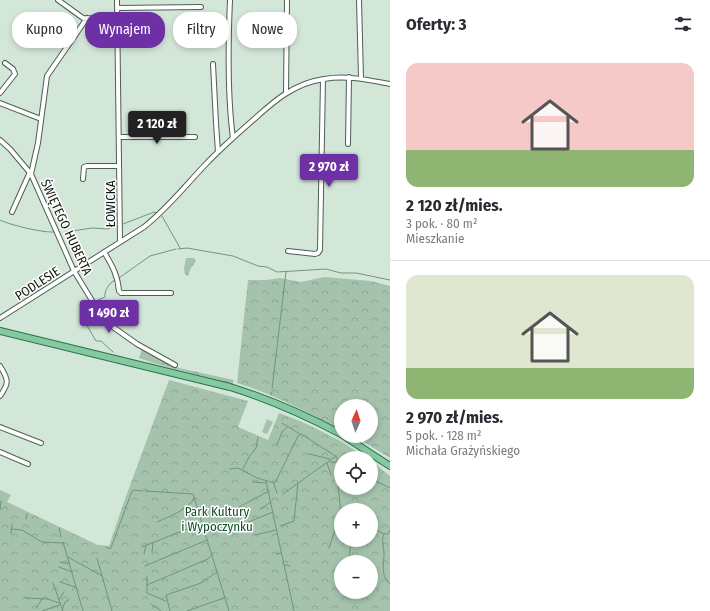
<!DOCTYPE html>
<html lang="pl">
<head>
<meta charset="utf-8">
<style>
  :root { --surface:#fff; --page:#f7f7f7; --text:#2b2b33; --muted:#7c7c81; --line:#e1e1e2; --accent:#6d30a5 }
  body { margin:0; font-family:"Fira Sans Condensed",sans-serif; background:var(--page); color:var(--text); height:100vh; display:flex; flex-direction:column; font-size:15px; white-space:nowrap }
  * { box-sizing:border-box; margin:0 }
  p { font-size:13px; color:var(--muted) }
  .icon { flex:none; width:22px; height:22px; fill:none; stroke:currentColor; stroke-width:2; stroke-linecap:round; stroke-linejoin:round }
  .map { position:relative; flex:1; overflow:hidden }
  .side { display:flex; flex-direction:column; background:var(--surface); width:320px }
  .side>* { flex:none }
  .top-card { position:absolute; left:12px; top:12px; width:318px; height:36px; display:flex; gap:8px }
  .needle { width:26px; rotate:3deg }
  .fabs { position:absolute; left:334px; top:399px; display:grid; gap:8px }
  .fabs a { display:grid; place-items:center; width:44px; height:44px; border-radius:50%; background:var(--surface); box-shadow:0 2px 6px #0003; font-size:20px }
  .price { position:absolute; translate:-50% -34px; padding:0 9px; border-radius:4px; background:var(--accent); color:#fff; font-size:13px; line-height:26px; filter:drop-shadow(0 1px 2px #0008) }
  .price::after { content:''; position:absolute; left:50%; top:24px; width:12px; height:9px; margin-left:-6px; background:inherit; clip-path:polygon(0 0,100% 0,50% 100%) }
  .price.current { background:#222; color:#fff }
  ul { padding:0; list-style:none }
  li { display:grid; align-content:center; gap:8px; height:212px; padding:0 16px }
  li+li { border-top:1px solid var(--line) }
  li span { display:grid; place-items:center; height:124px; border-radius:12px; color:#555 }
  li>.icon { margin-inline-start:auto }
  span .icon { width:72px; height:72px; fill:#fffc; stroke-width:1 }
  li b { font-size:17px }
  h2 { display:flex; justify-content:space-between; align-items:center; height:48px; padding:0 16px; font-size:17px }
  .pill { padding:0 14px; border-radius:16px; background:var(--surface); box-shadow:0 2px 6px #0003; font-size:14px; line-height:36px }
  .pill.current { background:var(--accent); color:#fff }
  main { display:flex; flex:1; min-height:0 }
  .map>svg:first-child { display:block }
  .grass { fill:#a4c2ac }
  .forest { fill:url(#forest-crowns); fill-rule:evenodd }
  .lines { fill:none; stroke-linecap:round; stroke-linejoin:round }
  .stream { stroke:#72947c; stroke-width:1 }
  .minor-casing { stroke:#4d5f52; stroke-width:6 }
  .primary-casing { stroke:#277347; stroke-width:8 }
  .minor { stroke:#fff; stroke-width:4 }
  .primary { stroke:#85c8a2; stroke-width:6 }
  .labels { text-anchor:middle; stroke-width:3; stroke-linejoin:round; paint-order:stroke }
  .street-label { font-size:13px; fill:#101712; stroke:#fff }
  .park-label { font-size:13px; fill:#124c2b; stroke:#fff }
</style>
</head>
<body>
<main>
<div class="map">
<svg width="390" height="611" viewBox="0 0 390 611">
  <defs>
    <pattern id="forest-crowns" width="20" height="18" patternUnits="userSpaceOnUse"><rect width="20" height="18" fill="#a4c2ac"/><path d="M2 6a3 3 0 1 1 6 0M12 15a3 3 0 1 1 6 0" fill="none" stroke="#8ca693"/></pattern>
  </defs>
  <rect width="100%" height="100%" fill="#d3e7d9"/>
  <path class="grass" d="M267 419 273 422 267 434 262 432Z"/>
  <path class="forest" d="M186 258H194L196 261 191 268 188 276 185 274 184 269Z
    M324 277 371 281 390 286V458L354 436H371V406H341V430C307 412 273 394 237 383L248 280H266L280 278 301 282Z
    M142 349 179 368 234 380 233 384 153 363 139 358Z
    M169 380 248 401 238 427 268 440 279 413C310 424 339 439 366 458H341V488H371V461L390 476V611H0V490L11 495 7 502 98 545 109 546 125 499ZM341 510H371V540H341ZM341 562H371V592H341Z"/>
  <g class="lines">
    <path class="stream" d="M162 216 180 248
      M0 220C10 225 43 233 55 232
      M123 224 154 212 158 213
      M66 232 92 228 108 229 117 226
      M178 249 187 248 233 256 258 266 267 267 277 272 326 269 341 273H356L390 280
      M119 278 150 256 176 249
      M97 302 98 300 105 297C104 291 109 283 115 280
      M93 307 82 317 96 341H101L113 352
      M272 389 286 272
      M271 395V392
      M282 423 300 434
      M277 445 282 432 287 427
      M309 454 330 459
      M330 462H336
      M327 463 331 475
      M230 469 238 468 257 478 275 483 298 436 301 434 337 457 338 485 341 514
      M243 469 249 457 256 448 258 437
      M371 479 390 488
      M266 481 294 611
      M253 482 266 483
      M274 484 277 493
      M145 491 193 494 229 611
      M283 494 336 456
      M239 507 269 491
      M260 509 271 502
      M0 510 1 501
      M26 519 27 514
      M157 522C172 515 184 512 195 498
      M246 523 273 512
      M194 526 196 533
      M280 526 294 521 298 483
      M371 527 384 534H388L390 530
      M59 528 61 537
      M11 529 22 530 42 542 63 543
      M11 534 12 524
      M384 534C383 537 382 540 383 544 383 547 384 550 384 553 384 563 380 576 390 584
      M255 535 276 530
      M63 542 83 611
      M106 547 110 549 111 548 132 491 134 490 142 491
      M142 547 202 523
      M329 548 340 515
      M152 552 153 543
      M144 554 146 545
      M276 554 281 553
      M68 557 102 576
      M97 558 112 611
      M60 562 70 564
      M349 562 351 540
      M285 565 290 566
      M145 566 207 540
      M59 567 72 572
      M147 576V593L166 601
      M60 582 75 587
      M53 583 63 611
      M147 585 208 559 212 555
      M25 598 48 599 59 603
      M59 600 64 592
      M151 604 161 611
      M36 608 42 599
      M62 610 65 602 69 600
      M42 611 60 605
      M170 611 166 595 201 583 217 572
      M187 611 224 598"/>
    <defs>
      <path id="minor" d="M58 0 83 18 117 19
        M117 0 120 242
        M230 0C228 46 227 93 233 138
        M359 0 361 78
        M117 8 201 7
        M213 64 216 123 218 152
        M286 92 287 0
        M0 93 15 74 13 69 5 63
        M0 103 41 119
        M119 137H195
        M0 140 10 149 31 174 74 271 102 317 113 327 137 344 175 365
        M348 144 349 77
        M31 174 38 143 47 76 87 18
        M83 179 84 167 87 166H119
        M12 212 30 172
        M288 251 315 254 318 253 320 250 323 79
        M104 252C112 265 118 276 119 291L121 293H171
        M0 318 144 227C167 209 185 186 205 165 220 149 236 135 252 121 273 102 294 83 324 79 347 75 368 80 390 84
        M0 366C9 380 9 383 0 396
        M0 427 41 443
        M0 452 28 464"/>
      <path id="primary" d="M0 331 230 387C269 399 305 415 341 434
        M344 436 390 466"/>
    </defs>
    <use href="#minor" class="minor-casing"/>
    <use href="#primary" class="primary-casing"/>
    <use href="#minor" class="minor"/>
    <use href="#primary" class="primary"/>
  </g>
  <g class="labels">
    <g class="street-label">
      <text transform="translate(110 204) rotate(-90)" y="5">ŁOWICKA</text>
      <text transform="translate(67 227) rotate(65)" y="5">ŚWIĘTEGO HUBERTA</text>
      <text transform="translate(37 283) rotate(-33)" y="5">PODLESIE</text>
    </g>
    <g class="park-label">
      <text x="217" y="516">Park Kultury<tspan x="217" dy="15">i Wypoczynku</tspan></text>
    </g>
  </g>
</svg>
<div class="fabs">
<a><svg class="needle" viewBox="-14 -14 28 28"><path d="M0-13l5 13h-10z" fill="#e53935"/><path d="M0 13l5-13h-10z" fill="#7c7c81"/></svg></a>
<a><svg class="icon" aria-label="locate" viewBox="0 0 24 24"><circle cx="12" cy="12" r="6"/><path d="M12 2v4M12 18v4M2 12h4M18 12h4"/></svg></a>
<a>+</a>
<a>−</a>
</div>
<b class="price current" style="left:157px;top:145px">2 120 zł</b>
<b class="price" style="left:329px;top:188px">2 970 zł</b>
<b class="price" style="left:109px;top:334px">1 490 zł</b>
<div class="top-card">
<a class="pill">Kupno</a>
<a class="pill current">Wynajem</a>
<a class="pill">Filtry</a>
<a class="pill">Nowe</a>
</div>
</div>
<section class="side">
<h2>Oferty: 3<svg class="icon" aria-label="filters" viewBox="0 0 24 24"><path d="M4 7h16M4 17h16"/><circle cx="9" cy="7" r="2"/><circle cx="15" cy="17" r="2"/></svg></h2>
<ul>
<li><span style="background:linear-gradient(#f6c9c9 70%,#8fb573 0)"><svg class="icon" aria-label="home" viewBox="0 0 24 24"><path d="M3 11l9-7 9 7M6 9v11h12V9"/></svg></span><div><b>2 120 zł/mies.</b><p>3 pok. · 80 m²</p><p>Mieszkanie</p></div></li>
<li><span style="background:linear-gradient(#dfe7d0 75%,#8fb573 0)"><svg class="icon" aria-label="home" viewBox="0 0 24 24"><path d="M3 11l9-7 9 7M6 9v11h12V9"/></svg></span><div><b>2 970 zł/mies.</b><p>5 pok. · 128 m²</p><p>Michała Grażyńskiego</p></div></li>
</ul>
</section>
</main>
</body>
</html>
